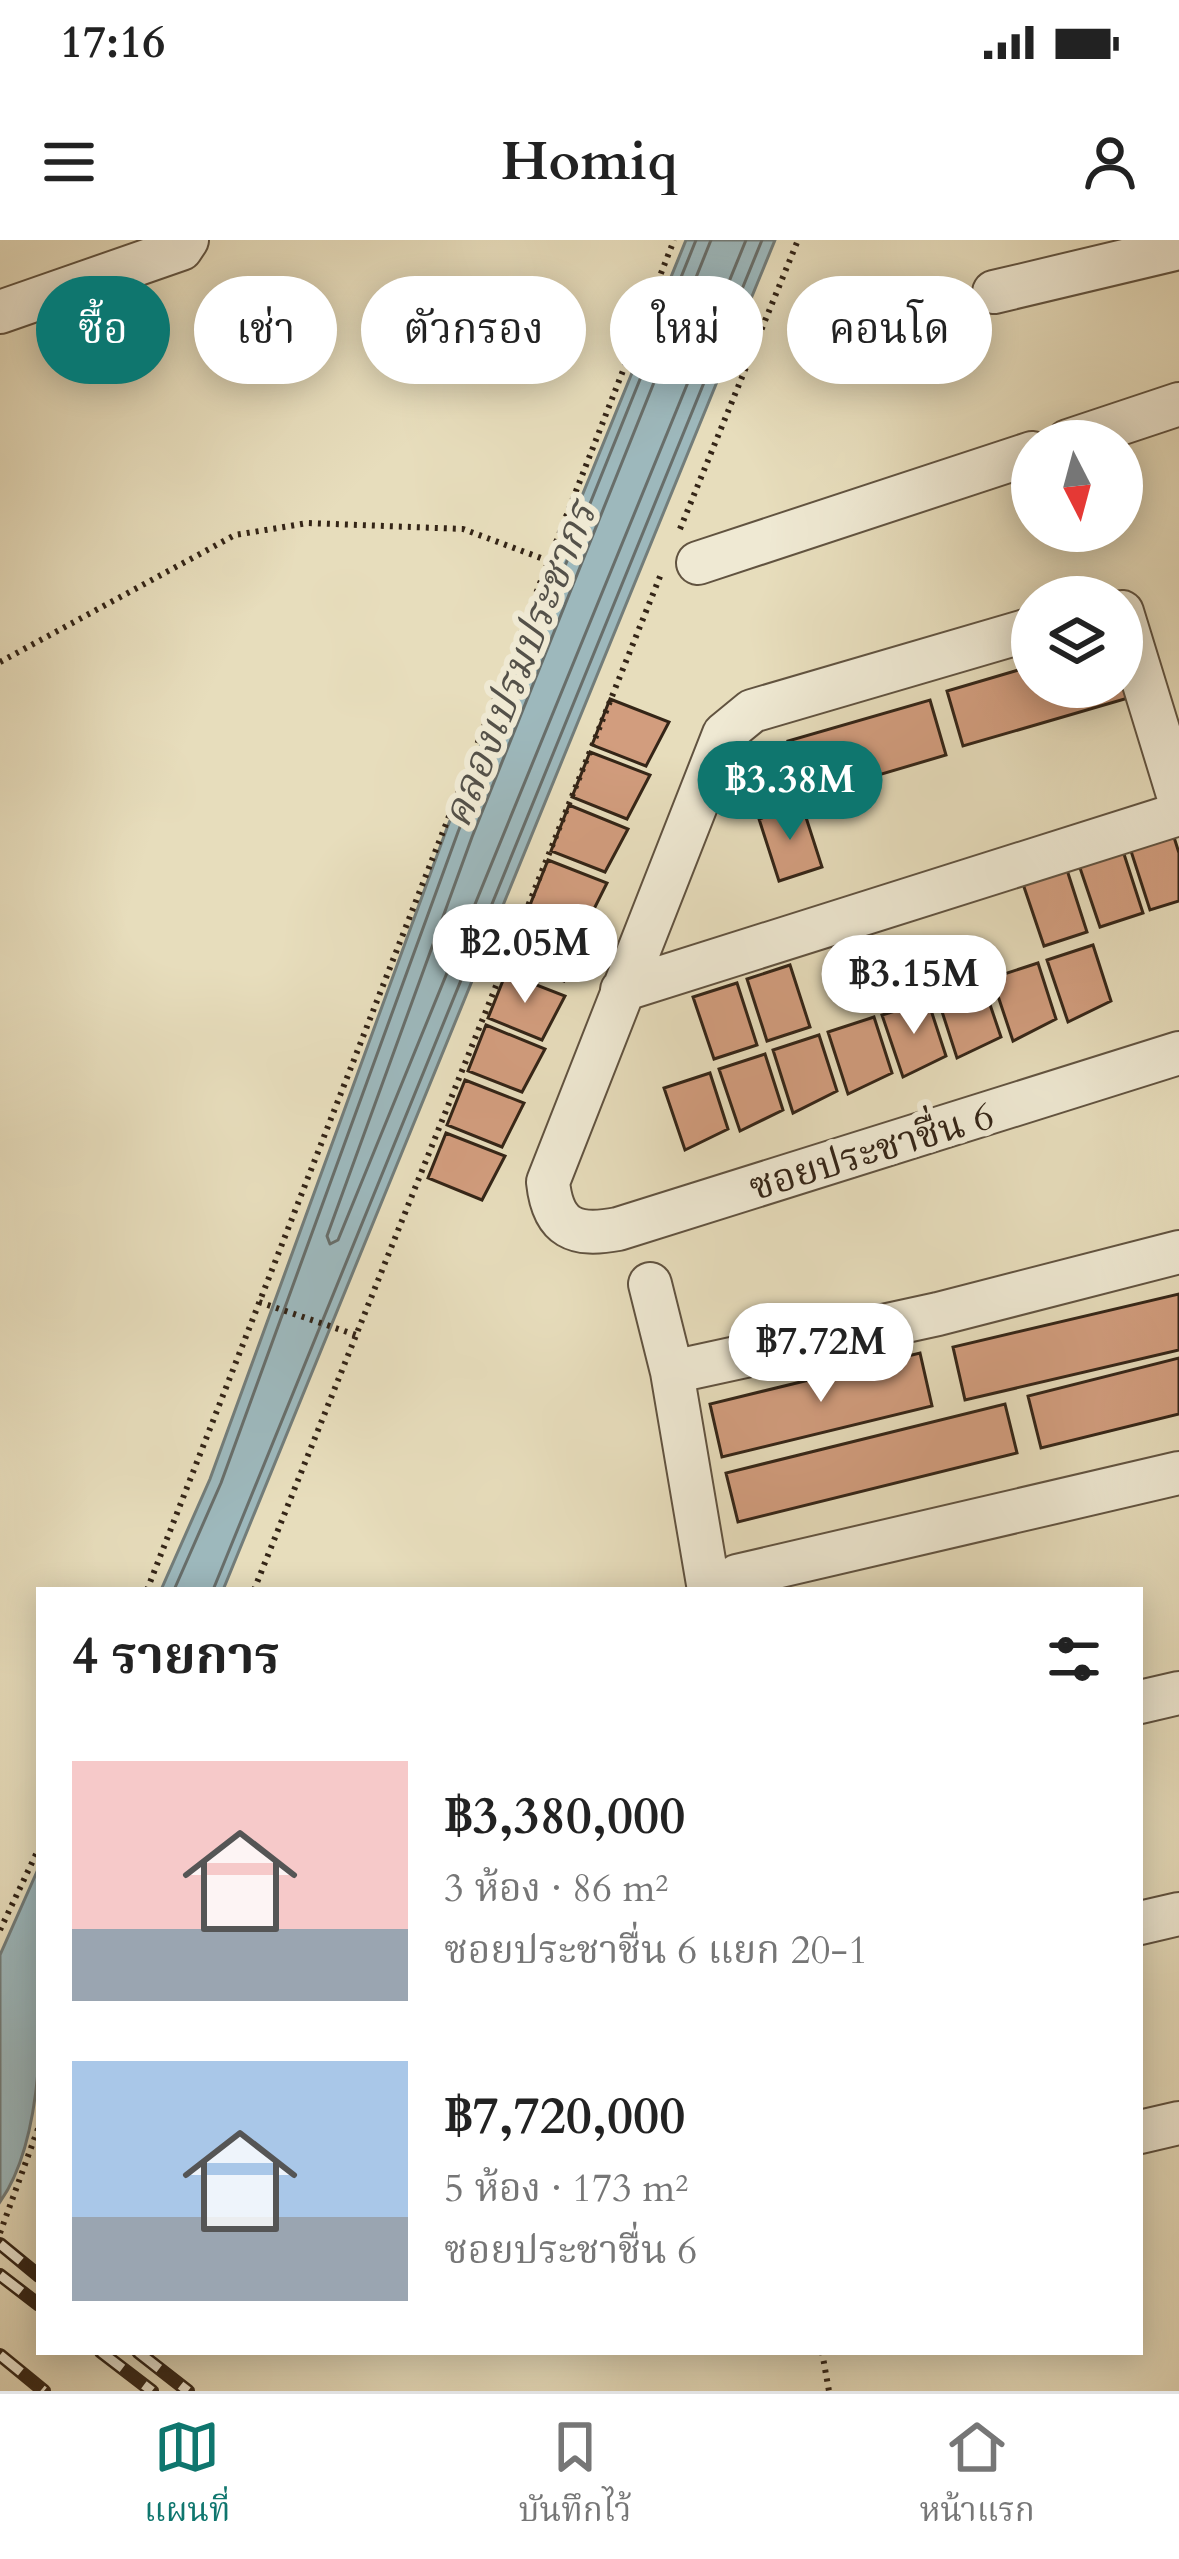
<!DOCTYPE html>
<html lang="th">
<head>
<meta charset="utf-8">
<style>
  :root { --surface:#fff; --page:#f2f2f2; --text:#222; --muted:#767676; --line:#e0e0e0; --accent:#0f766e }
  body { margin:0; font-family:Cardo,"Noto Serif Thai",serif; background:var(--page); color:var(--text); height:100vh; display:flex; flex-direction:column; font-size:45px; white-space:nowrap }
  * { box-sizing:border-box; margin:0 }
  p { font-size:39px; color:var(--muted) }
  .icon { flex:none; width:66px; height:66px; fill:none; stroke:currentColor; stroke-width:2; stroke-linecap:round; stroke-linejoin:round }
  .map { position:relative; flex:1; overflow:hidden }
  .drawer { position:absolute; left:36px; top:1347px; width:1107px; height:768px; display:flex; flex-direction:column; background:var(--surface); border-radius:0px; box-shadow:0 6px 30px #0003 }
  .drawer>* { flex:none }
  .banner { position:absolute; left:36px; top:36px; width:1107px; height:108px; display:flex; gap:24px }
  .needle { width:78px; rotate:174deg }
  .fabs { position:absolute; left:1011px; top:180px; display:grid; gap:24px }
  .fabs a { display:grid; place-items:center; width:132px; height:132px; border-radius:50%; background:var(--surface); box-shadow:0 6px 30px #0003; font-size:60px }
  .price { position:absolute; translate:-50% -102px; padding:0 27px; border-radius:42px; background:#fff; color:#222; font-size:39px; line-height:78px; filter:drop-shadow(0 3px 6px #0008) }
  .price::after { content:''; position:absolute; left:50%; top:72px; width:36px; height:27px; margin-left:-18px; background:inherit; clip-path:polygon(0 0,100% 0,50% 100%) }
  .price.selected { background:var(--accent); color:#fff }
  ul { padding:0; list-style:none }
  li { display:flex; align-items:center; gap:36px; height:300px; padding:0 36px }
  li span { display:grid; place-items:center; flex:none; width:336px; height:240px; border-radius:0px; color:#555 }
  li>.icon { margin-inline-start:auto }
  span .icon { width:144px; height:144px; fill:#fffc; stroke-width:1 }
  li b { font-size:51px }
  h2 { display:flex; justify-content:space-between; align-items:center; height:144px; padding:0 36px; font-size:51px }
  .chip { padding:0 42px; border-radius:54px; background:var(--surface); box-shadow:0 6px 30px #0003; font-size:42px; line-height:108px }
  .chip.selected { background:var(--accent); color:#fff }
  .status { display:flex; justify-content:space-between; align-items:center; height:84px; padding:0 60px; background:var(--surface); direction:ltr }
  .status svg { height:33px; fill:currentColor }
  header { display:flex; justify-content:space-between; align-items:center; height:156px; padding:0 36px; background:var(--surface); font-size:54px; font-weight:800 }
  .tabs { display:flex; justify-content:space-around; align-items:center; height:168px; border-top:3px solid var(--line); background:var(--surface); font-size:33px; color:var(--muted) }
  .tabs a { display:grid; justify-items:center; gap:6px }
  .tabs .selected { color:var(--accent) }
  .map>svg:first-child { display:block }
  .water { fill:#9db8bc; stroke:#737d7a; stroke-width:3 }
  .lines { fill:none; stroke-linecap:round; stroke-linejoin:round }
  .shore { stroke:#686e6a; stroke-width:3 }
  .building { fill:#d29d7e; stroke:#342517; stroke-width:3 }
  .minor-casing { stroke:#615340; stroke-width:46 }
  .path { stroke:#342517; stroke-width:6; stroke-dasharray:3 6; stroke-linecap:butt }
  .minor { stroke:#efe9d3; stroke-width:42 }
  .rail-casing { stroke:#342517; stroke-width:14 }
  .rail { stroke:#efe9d3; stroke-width:9; stroke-dasharray:27; stroke-linecap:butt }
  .labels { text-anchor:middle; stroke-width:12; stroke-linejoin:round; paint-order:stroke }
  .street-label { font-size:39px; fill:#342517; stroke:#efe9d3 }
  .water-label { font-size:42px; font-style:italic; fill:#545149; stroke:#efe9d3 }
</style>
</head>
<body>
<div class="status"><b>17:16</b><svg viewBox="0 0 49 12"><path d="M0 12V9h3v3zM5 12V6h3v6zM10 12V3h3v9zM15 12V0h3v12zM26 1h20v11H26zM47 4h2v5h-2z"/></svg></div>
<header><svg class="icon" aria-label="menu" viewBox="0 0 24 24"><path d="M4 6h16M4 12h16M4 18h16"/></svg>Homiq<svg class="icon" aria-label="person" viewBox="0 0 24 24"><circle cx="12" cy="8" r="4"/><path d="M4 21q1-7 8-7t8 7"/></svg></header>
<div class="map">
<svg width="1179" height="2151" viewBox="0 0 1179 2151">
  <rect width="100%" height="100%" fill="#e7ddbc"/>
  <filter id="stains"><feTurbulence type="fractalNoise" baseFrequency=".00167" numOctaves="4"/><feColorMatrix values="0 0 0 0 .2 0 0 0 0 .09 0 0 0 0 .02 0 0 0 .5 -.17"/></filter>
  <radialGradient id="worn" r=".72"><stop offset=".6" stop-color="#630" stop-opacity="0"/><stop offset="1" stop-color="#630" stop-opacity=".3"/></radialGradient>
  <path class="water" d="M686 0H775L223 1350H161L210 1239 447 588Z
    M39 1627C39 1720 55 1884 0 1962V1715Z"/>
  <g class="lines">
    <path class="shore" d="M711 0 472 597 327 996 330 1004 338 1000 746 0
      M174 1350 221 1243 458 592 696 0
      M213 1350 762 0"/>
  </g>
  <path class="building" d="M1122 414 1135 456 963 506 947 451 1032 426V447H1122Z
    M610 459 669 482 646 526 592 505Z
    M930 460 946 515 804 557 788 501Z
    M590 512 650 535 627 579 572 557Z
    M569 565 628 589 605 632 551 611Z
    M802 565 822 627 779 641 759 579Z
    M1173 594 1179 613V661L1150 670 1130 608Z
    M1123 611 1143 673 1100 687 1079 625Z
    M548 620 607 643 585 687 530 665Z
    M1067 630 1087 692 1044 706 1023 644Z
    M529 674 588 697 564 741 510 719Z
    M1093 705 1111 761 1068 782 1047 720Z
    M1038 723 1056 779 1013 801 992 738Z
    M790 725 810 787 767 801 747 739Z
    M506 733 565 756 542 800 488 778Z
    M982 741 1001 797 957 818 937 756Z
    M737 743 757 805 714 819 693 757Z
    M928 761 946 816 903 837 882 775Z
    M874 777 892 833 848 854 828 792Z
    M486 785 545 809 522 852 468 831Z
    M819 795 837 851 793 873 773 810Z
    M765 814 783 870 740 891 719 829Z
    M710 833 728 889 685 910 664 848Z
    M465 840 524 863 502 907 447 885Z
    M446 893 505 916 482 960 428 938Z
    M1179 1054V1110L965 1160 953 1107Z
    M920 1113 932 1166 722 1217 710 1164Z
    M1179 1118V1174L1041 1208 1028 1156Z
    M1005 1164 1017 1213 738 1282 726 1233Z"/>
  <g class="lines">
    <defs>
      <path id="minor" d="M994 52 1179 8
        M0 72 181 9 187 0
        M1068 201 1179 164
        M698 323 1032 213
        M1122 372 1179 558
        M1032 389 752 471 724 494 548 942C553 989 575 997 618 989L1179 813
        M622 750 1179 574
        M650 1044 672 1132 709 1350
        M672 1132 938 1074 1179 1012
        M737 1336 1179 1233
        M1140 1462 1179 1453
        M1140 1683 1179 1674
        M1140 1892 1179 1883"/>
    </defs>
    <use href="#minor" class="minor-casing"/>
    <path class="path" d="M680 289 798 0
      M0 422 235 295 308 283 463 289 549 321
      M259 1062 356 1095
      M147 1350 674 0
      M254 1350 661 334
      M0 1690 39 1608
      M0 1993 39 1886
      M822 2112 829 2151"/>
    <use href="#minor" class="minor"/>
    <defs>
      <path id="rail" d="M0 2004 39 2036
        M0 2035 39 2065
        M101 2112 152 2151
        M138 2112 188 2151
        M0 2115 44 2151"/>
    </defs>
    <use href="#rail" class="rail-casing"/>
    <use href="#rail" class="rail"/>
  </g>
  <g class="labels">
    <g class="street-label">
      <text transform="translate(871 910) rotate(-17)" y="14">ซอยประชาชื่น 6</text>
    </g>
    <g class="water-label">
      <text transform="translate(518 424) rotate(-68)" y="15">คลองเปรมประชากร</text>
    </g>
  </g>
  <rect width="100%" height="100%" filter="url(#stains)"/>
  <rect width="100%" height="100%" fill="url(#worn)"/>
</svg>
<div class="fabs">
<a><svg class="needle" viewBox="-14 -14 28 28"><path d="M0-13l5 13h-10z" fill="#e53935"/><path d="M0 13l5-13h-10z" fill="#767676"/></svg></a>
<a><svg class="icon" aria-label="layers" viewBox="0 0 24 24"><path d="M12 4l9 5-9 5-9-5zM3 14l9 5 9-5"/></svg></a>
</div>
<b class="price selected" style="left:790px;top:603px">฿3.38M</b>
<b class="price" style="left:525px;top:766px">฿2.05M</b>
<b class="price" style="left:914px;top:797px">฿3.15M</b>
<b class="price" style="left:821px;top:1165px">฿7.72M</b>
<div class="banner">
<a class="chip selected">ซื้อ</a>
<a class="chip">เช่า</a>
<a class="chip">ตัวกรอง</a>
<a class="chip">ใหม่</a>
<a class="chip">คอนโด</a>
</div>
<section class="drawer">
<h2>4 รายการ<svg class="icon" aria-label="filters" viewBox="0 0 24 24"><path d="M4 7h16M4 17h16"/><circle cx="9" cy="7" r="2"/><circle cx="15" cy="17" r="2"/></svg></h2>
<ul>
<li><span style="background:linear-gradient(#f6c9c9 70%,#9aa5b1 0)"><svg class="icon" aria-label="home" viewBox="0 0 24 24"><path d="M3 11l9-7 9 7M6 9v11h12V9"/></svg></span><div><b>฿3,380,000</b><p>3 ห้อง · 86 m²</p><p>ซอยประชาชื่น 6 แยก 20-1</p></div></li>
<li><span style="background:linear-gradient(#a9c7e8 65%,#9aa5b1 0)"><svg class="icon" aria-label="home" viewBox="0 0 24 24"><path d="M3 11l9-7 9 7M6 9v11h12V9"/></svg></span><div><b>฿7,720,000</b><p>5 ห้อง · 173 m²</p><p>ซอยประชาชื่น 6</p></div></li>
</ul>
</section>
</div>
<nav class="tabs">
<a class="selected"><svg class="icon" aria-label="map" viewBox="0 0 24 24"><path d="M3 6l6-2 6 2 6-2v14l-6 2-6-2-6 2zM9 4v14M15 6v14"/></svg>แผนที่</a>
<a><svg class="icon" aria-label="saved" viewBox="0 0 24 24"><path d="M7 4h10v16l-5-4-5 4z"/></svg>บันทึกไว้</a>
<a><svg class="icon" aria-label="home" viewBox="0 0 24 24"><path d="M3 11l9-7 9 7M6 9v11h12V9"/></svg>หน้าแรก</a>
</nav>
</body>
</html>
